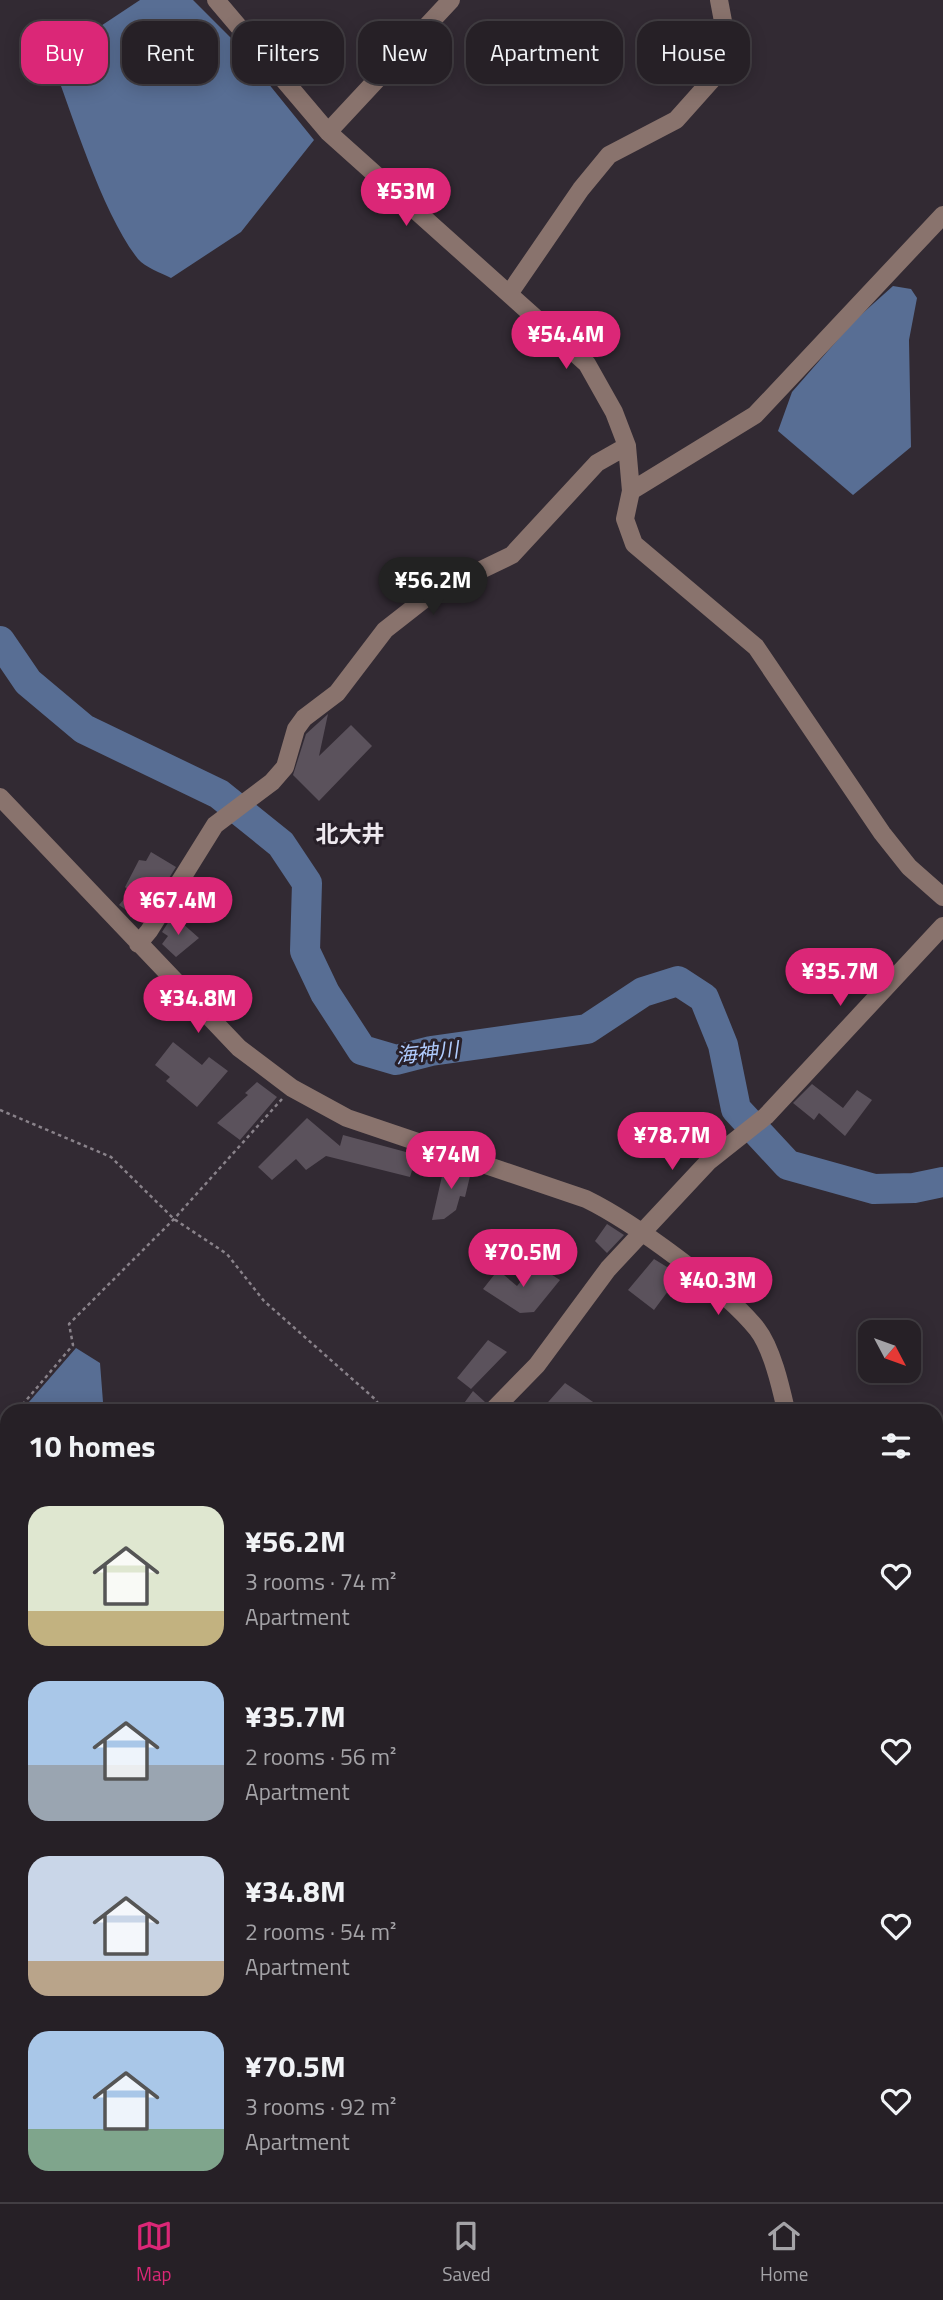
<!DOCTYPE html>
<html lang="en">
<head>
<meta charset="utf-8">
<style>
  :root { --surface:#262026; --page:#2e282e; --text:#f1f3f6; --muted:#a4a3a7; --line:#423e43; --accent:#db2777 }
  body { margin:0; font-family:"Titillium Web","Noto Sans JP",sans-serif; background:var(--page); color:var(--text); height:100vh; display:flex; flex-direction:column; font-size:26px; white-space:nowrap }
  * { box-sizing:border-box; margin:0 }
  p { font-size:23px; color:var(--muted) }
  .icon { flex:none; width:38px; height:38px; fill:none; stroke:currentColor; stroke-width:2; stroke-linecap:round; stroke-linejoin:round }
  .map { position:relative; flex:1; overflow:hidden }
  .drawer { position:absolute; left:0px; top:1404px; width:943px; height:800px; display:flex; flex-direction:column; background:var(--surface); border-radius:21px 21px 0 0; box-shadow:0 4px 18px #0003,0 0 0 2px var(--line) }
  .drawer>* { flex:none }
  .hud { position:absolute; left:21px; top:21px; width:901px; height:63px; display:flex; gap:14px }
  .needle { width:46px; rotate:131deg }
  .buttons { position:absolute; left:858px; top:1320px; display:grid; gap:14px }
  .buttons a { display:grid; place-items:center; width:63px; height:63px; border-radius:14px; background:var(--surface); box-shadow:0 4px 18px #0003,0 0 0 2px var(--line); font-size:35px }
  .price { position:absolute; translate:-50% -60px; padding:0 16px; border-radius:24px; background:var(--accent); color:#fff; font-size:23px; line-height:46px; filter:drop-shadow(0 2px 4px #0008) }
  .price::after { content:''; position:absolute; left:50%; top:42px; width:21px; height:16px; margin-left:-10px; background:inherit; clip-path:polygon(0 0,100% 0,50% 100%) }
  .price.active { background:#222; color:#fff }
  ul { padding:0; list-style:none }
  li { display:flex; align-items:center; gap:21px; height:175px; padding:0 28px }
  li span { display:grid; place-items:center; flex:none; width:196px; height:140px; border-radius:21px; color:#555 }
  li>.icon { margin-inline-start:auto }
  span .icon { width:84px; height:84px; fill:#fffc; stroke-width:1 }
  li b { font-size:30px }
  h2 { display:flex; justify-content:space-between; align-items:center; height:84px; padding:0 28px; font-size:30px }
  .chip { padding:0 24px; border-radius:21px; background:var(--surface); box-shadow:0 4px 18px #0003,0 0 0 2px var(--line); font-size:24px; line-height:63px }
  .chip.active { background:var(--accent); color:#fff }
  .menu { display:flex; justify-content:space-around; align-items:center; height:98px; border-top:2px solid var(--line); background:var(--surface); font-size:19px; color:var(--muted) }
  .menu a { display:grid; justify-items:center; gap:4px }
  .menu .active { color:var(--accent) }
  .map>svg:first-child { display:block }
  .water { fill:#586e94 }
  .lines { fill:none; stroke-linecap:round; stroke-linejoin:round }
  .river { stroke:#586e94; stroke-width:30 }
  .building { fill:#5b525c }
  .path { stroke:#89828a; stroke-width:2.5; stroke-dasharray:3.5 3.5; stroke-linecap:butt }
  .minor { stroke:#89736d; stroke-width:18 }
  .major { stroke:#e6b8ac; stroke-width:18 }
  .labels { text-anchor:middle; stroke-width:6; stroke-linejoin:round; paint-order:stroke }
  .water-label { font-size:21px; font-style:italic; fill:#b0ccfe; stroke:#282029 }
  .quarter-label { font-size:23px; font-weight:bold; fill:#eee9ef; stroke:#282029 }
</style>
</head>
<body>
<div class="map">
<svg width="943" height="2202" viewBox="0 0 943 2202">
  <rect width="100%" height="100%" fill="#322a33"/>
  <path class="water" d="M140 0H193L234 41 314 140 241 232 171 278C161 273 145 267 138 259 102 213 73 116 51 59Z
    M893 286 911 289 917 298 909 340 911 447 853 495 778 431 792 392 854 321Z
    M76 1348 100 1363 103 1402 98 1410H22Z
    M7 1428V1506L0 1496V1437Z
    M0 1942 7 1956V2046L0 2043Z
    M943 2055V2113L936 2100V2061Z
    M282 2196H310L317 2202H275Z"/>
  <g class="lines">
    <path class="river" d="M0 641 28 682 84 729 219 794 281 844 307 883 305 951 325 993 362 1050 396 1060 431 1051 587 1029 643 992 678 981 704 998 723 1045 736 1109 788 1165 874 1189 914 1188 943 1182"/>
  </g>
  <path class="building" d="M328 714 319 756 351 725 372 746 319 801 293 775 306 734Z
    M151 852 176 867 142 921 119 905 130 892 125 887 139 860 146 861Z
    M173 915 199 938 176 957 162 944 168 936 162 932Z
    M173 1042 202 1065 209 1057 228 1071 197 1107 166 1081 170 1077 155 1065Z
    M257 1082 277 1097 240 1140 217 1123 248 1095 245 1093Z
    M812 1084 843 1108 857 1090 872 1100 845 1136 819 1113 814 1120 793 1103Z
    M307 1118 340 1146 343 1135 417 1155 410 1177 326 1156 306 1170 296 1159 272 1180 258 1167Z
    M445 1163 471 1172 465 1197 460 1196 456 1210 444 1219 432 1220Z
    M607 1224 624 1235 607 1253 595 1241Z
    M654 1259 680 1275 654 1310 628 1290Z
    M535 1264 560 1280 534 1312 520 1313 483 1289 498 1270 517 1286Z
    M488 1340 507 1352 471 1389 457 1378Z
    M565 1383 605 1410H541Z
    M473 1391 485 1402 482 1410H459Z"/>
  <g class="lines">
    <path class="path" d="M0 1110 111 1157 174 1219 227 1254 264 1301 376 1400 382 1410
      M18 1410 73 1345 69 1324 174 1219 282 1099
      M0 1431 7 1423"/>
    <path class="minor" d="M216 0 328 132 587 364 614 412 627 446 631 491 625 519 634 544 756 647 882 833 909 867 943 897
      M328 132 451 0
      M509 294 581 189 609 155 676 120 726 64 728 48 719 0
      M631 491 755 415 943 215
      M0 797 239 1048 292 1088 347 1118 586 1199C633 1222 725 1289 757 1329 772 1348 781 1388 786 1410
      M138 944 149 931 215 825 272 782 285 767 296 729 304 718 337 693 385 630 431 594 512 555 597 463 627 446
      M493 1410 537 1365 608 1269 708 1162 766 1116 943 926
      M936 1830 943 1838
      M0 2109 7 2093"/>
    <path class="major" d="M936 2024 943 2018
      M737 2202 744 2196"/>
  </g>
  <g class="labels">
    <g class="water-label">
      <text transform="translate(427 1053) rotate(-6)" y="7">海神川</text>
    </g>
    <g class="quarter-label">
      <text x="350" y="842">北大井</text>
    </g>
  </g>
</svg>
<div class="buttons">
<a><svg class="needle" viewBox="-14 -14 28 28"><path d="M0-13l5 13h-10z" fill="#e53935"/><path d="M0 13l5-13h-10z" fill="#a4a3a7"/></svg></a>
</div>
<b class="price" style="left:406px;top:228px">¥53M</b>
<b class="price" style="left:566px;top:371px">¥54.4M</b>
<b class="price active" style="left:433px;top:617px">¥56.2M</b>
<b class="price" style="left:178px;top:937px">¥67.4M</b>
<b class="price" style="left:840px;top:1008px">¥35.7M</b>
<b class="price" style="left:198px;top:1035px">¥34.8M</b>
<b class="price" style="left:672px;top:1172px">¥78.7M</b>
<b class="price" style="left:451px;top:1191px">¥74M</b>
<b class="price" style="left:523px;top:1289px">¥70.5M</b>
<b class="price" style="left:718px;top:1317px">¥40.3M</b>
<div class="hud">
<a class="chip active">Buy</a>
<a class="chip">Rent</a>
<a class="chip">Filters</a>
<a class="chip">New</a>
<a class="chip">Apartment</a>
<a class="chip">House</a>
</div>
<section class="drawer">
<h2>10 homes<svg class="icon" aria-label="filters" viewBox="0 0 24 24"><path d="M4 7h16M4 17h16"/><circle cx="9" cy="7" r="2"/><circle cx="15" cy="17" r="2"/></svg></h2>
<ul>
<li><span style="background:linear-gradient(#dfe7d0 75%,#c2b280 0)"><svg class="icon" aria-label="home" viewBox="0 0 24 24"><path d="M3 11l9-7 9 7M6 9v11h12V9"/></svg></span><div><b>¥56.2M</b><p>3 rooms · 74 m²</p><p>Apartment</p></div><svg class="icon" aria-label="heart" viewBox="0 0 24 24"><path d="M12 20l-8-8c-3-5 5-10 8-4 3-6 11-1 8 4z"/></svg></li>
<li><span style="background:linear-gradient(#a9c7e8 60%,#9aa5b1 0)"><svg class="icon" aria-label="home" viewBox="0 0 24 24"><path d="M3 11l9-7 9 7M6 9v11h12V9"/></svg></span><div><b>¥35.7M</b><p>2 rooms · 56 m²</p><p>Apartment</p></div><svg class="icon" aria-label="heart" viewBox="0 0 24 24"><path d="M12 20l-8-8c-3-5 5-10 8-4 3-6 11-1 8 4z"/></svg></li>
<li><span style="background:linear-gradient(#c9d6e8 75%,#b9a48a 0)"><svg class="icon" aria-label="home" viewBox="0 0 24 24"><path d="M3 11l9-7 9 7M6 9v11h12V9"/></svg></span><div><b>¥34.8M</b><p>2 rooms · 54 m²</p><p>Apartment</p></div><svg class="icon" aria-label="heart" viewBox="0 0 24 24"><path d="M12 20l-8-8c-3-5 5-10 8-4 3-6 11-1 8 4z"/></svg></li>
<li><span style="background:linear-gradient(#a9c7e8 70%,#7fa58c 0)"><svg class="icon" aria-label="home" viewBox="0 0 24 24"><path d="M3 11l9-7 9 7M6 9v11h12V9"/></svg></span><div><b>¥70.5M</b><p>3 rooms · 92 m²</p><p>Apartment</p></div><svg class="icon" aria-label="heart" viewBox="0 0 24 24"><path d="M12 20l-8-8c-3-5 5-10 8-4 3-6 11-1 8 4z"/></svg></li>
</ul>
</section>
</div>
<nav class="menu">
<a class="active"><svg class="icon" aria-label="map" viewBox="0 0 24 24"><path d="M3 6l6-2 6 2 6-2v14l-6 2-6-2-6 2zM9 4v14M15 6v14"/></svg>Map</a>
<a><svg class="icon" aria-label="saved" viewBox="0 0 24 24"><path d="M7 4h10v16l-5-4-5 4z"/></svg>Saved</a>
<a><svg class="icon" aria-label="home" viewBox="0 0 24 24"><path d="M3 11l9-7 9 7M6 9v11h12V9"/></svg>Home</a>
</nav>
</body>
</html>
